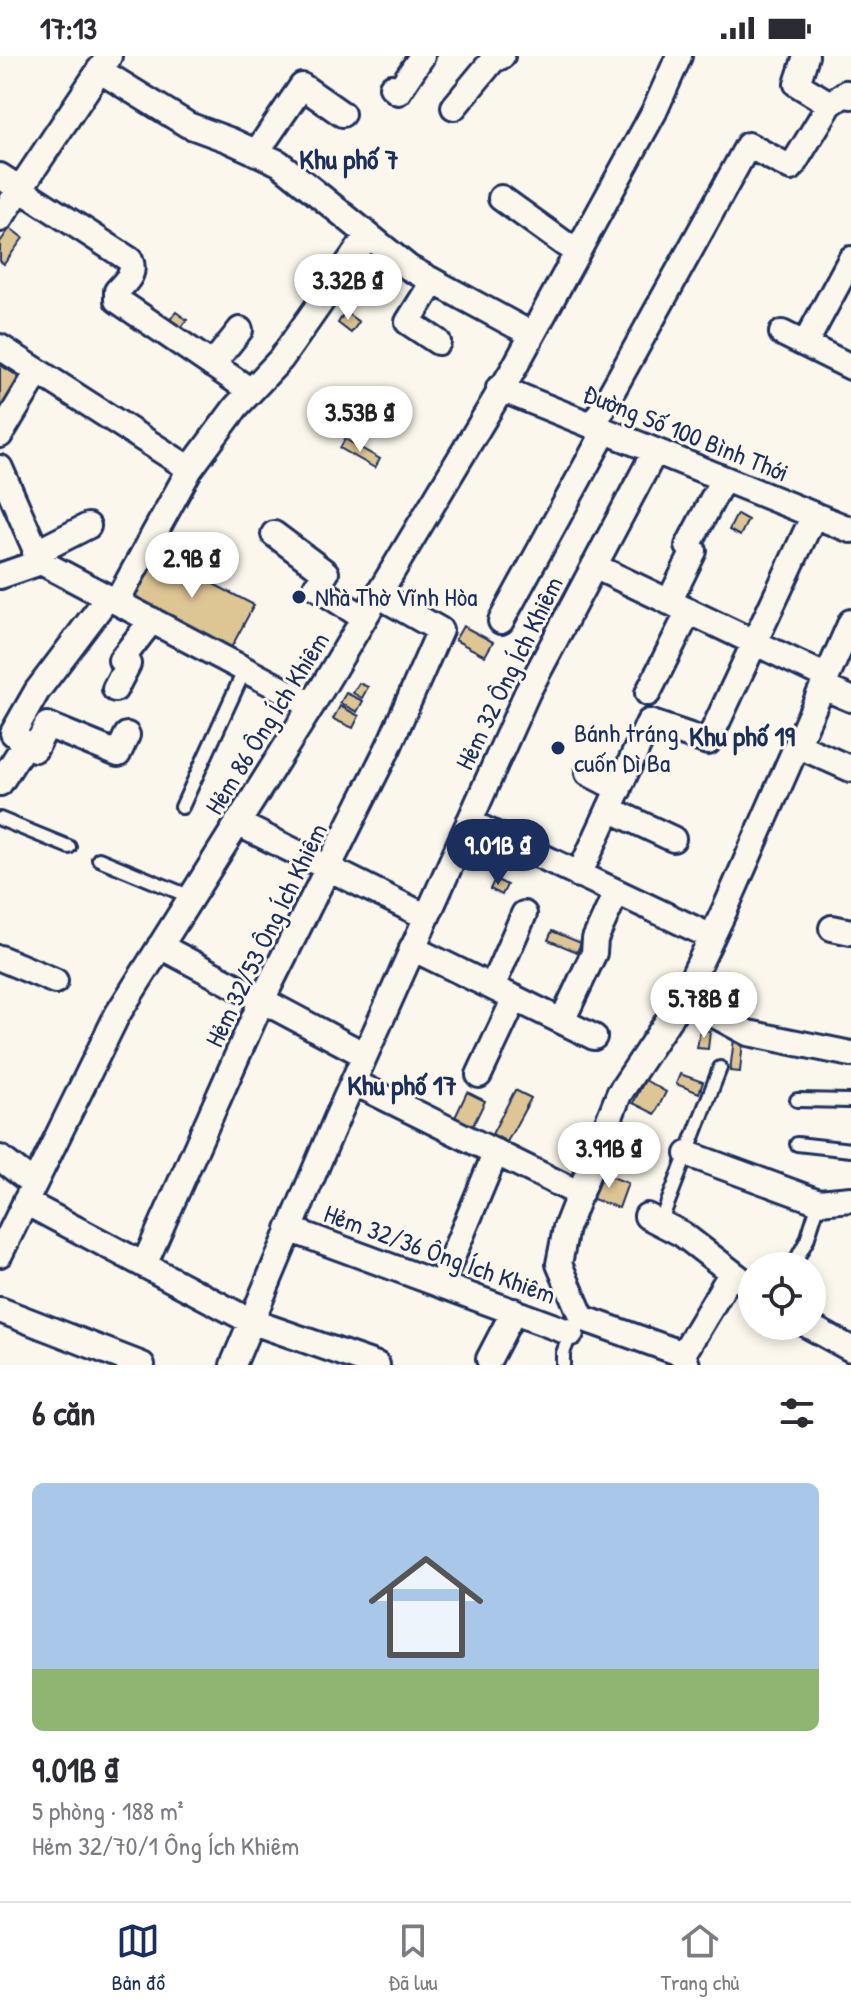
<!DOCTYPE html>
<html lang="vi">
<head>
<meta charset="utf-8">
<style>
  :root { --surface:#fff; --page:#f2f2f3; --text:#2b2b33; --muted:#7c7c81; --line:#e1e1e2; --accent:#1b2f5e }
  body { margin:0; font-family:"Patrick Hand",sans-serif; background:var(--page); color:var(--text); height:100vh; display:flex; flex-direction:column; font-size:30px; white-space:nowrap }
  * { box-sizing:border-box; margin:0 }
  p { font-size:26px; color:var(--muted) }
  .icon { flex:none; width:44px; height:44px; fill:none; stroke:currentColor; stroke-width:2; stroke-linecap:round; stroke-linejoin:round }
  .map { position:relative; height:1309px; overflow:hidden }
  .sheet { display:flex; flex-direction:column; background:var(--surface); flex:1 }
  .sheet>* { flex:none }
  .controls { position:absolute; left:738px; top:1196px; display:grid; gap:16px }
  .controls a { display:grid; place-items:center; width:88px; height:88px; border-radius:50%; background:var(--surface); box-shadow:0 4px 12px #0003; font-size:40px }
  .price { position:absolute; translate:-50% -68px; padding:0 18px; border-radius:28px; background:#fff; color:#222; font-size:26px; line-height:52px; filter:drop-shadow(0 2px 4px #0008) }
  .price::after { content:''; position:absolute; left:50%; top:48px; width:24px; height:18px; margin-left:-12px; background:inherit; clip-path:polygon(0 0,100% 0,50% 100%) }
  .price.on { background:var(--accent); color:#fff }
  ul { padding:0; list-style:none }
  li { display:grid; align-content:center; gap:16px; height:424px; padding:0 32px }
  li+li { border-top:2px solid var(--line) }
  li span { display:grid; place-items:center; height:248px; border-radius:12px; color:#555 }
  li>.icon { margin-inline-start:auto }
  span .icon { width:144px; height:144px; fill:#fffc; stroke-width:1 }
  li b { font-size:34px }
  h2 { display:flex; justify-content:space-between; align-items:center; height:96px; padding:0 32px; font-size:34px }
  .status { display:flex; justify-content:space-between; align-items:center; height:56px; padding:0 40px; background:var(--surface); direction:ltr }
  .status svg { height:22px; fill:currentColor }
  .dock { display:flex; justify-content:space-around; align-items:center; height:112px; border-top:2px solid var(--line); background:var(--surface); font-size:22px; color:var(--muted) }
  .dock a { display:grid; justify-items:center; gap:4px }
  .dock .on { color:var(--accent) }
  .map>svg:first-child { display:block }
  .building { fill:#dec594; stroke:#1b2f5e; stroke-width:2 }
  .lines { fill:none; stroke-linecap:round; stroke-linejoin:round }
  .service-casing { stroke:#1b2f5e; stroke-width:18 }
  .minor-casing { stroke:#1b2f5e; stroke-width:30 }
  .service { stroke:#fbf7ec; stroke-width:12 }
  .minor { stroke:#fbf7ec; stroke-width:24 }
  .poi-dot { fill:#1b2f5e; stroke:#fbf7ec; stroke-width:3 }
  .labels { text-anchor:middle; stroke-width:6; stroke-linejoin:round; paint-order:stroke }
  .street-label { font-size:26px; fill:#1b2f5e; stroke:#fbf7ec }
  .poi-label { font-size:26px; fill:#1b2f5e; stroke:#fbf7ec; text-anchor:start }
  .neighbourhood-label { font-size:28px; font-weight:bold; fill:#1b2f5e; stroke:#fbf7ec }
</style>
</head>
<body>
<div class="status"><b>17:13</b><svg viewBox="0 0 49 12"><path d="M0 12V9h3v3zM5 12V6h3v6zM10 12V3h3v9zM15 12V0h3v12zM26 1h20v11H26zM47 4h2v5h-2z"/></svg></div>
<div class="map">
<svg width="851" height="1309" viewBox="0 0 851 1309">
  <rect width="100%" height="100%" fill="#fbf7ec"/>
  <filter id="ink" filterUnits="userSpaceOnUse"><feTurbulence type="fractalNoise" baseFrequency=".0125" numOctaves="2"/><feDisplacementMap in="SourceGraphic" scale="16" xChannelSelector="R" yChannelSelector="G"/><feConvolveMatrix kernelMatrix="1 2 1 2 8 2 1 2 1" color-interpolation-filters="sRGB"/></filter>
  <g filter="url(#ink)">
    <path class="building" d="M10 172 23 182 4 208 0 205V186Z
      M176 256 187 264 176 279 165 270Z
      M345 256 359 266 351 277 338 267Z
      M0 309 21 322 0 353Z
      M345 383 380 403 375 412 340 392Z
      M737 458 748 464 740 480 729 474Z
      M152 496 254 549 231 592 129 539Z
      M463 570 493 586 485 600 455 584Z
      M359 627 368 631 362 642 353 637Z
      M346 637 363 645 357 656 340 647Z
      M340 650 359 660 353 672 333 663Z
      M495 823 507 829 502 839 490 833Z
      M552 875 581 887 577 896 548 884Z
      M700 974 710 975 708 993 697 992Z
      M734 983 743 984 740 1016 730 1015Z
      M680 1018 703 1026 699 1037 676 1028Z
      M645 1024 666 1036 655 1058 633 1047Z
      M515 1034 531 1042 507 1086 492 1078Z
      M467 1036 485 1045 468 1080 450 1072Z
      M599 1116 628 1127 619 1152 590 1142Z"/>
    <g class="lines">
      <defs>
        <path id="service" d="M182 751 245 613
          M0 763 69 791
          M99 803 191 841
          M797 1044 851 1045
          M797 1088 851 1094
          M660 1167 720 1012
          M793 1210 807 1184 819 1146
          M563 1309V1297L572 1274"/>
        <path id="minor" d="M806 0 797 28 830 48 846 37 851 40
          M99 14 188 69 229 84 279 107 409 212 531 278
          M392 31 398 36 422 0
          M454 51 493 4 502 0
          M256 97 302 30 342 58
          M0 120 130 204C136 218 126 225 117 235V244L251 335
          M501 142 576 196
          M0 163 109 0
          M433 226 408 266 438 286
          M782 277 851 311
          M805 288 851 203
          M0 291 190 413
          M212 309 240 274
          M499 332 851 474
          M593 370 748 89 791 112 830 48
          M0 379 38 316
          M0 412 41 506 312 649
          M274 478 326 517 316 531 364 562
          M35 497 88 470
          M594 510 827 621
          M0 520 41 506
          M117 545 190 413 236 351 281 303 368 179
          M669 546 694 495 688 490 723 423
          M501 565 605 375
          M823 631 851 643
          M115 633 128 608 121 604 152 564
          M648 637 689 555
          M25 688 35 693 47 669 118 698 127 679
          M797 689 851 713
          M588 717 619 733
          M0 727 25 688 13 677 37 635 108 541
          M609 753 673 783
          M469 766 712 881
          M237 767 427 861
          M579 819 649 666 708 686 814 459
          M832 872 851 876
          M160 890 365 999
          M412 892 594 981
          M0 902 55 925
          M492 931 524 858
          M683 942 748 977 851 998
          M562 965 594 897 595 883 616 837
          M479 1019 515 942
          M353 1026 580 1138
          M688 1098 819 1146 851 1143
          M0 1102 34 1128
          M25 1146 250 1265 377 1309
          M647 1160 682 1178 752 1232
          M289 1173 571 1277
          M0 1198 117 959 312 649 513 314 654 56 679 0
          M144 1209 262 944 388 692 440 574 378 539
          M441 1228 496 1096
          M0 1254 142 1309
          M809 1270 851 1293
          M683 1298 582 1262 559 1208 566 1172 619 1038 683 942 726 851 851 566
          M489 1303 514 1255
          M233 1309 336 1064 527 637 655 395
          M687 1309 683 1298 731 1218"/>
      </defs>
      <use href="#service" class="service-casing"/>
      <use href="#minor" class="minor-casing"/>
      <use href="#service" class="service"/>
      <use href="#minor" class="minor"/>
    </g>
  </g>
  <g class="poi-dot">
    <circle cx="299" cy="541" r="8"/>
    <circle cx="558" cy="692" r="8"/>
  </g>
  <g class="labels">
    <g class="street-label">
      <text transform="translate(686 377) rotate(22)" y="9">Đường Số 100 Bình Thới</text>
      <text transform="translate(509 617) rotate(-64)" y="9">Hẻm 32 Ông Ích Khiêm</text>
      <text transform="translate(267 667) rotate(-58)" y="9">Hẻm 86 Ông Ích Khiêm</text>
      <text transform="translate(266 879) rotate(-64)" y="9">Hẻm 32/53 Ông Ích Khiêm</text>
      <text transform="translate(440 1198) rotate(20)" y="9">Hẻm 32/36 Ông Ích Khiêm</text>
    </g>
    <g class="poi-label">
      <text x="315" y="550">Nhà Thờ Vĩnh Hòa</text>
      <text x="574" y="686">Bánh tráng<tspan x="574" dy="30">cuốn Dì Ba</tspan></text>
    </g>
    <g class="neighbourhood-label">
      <text x="349" y="113">Khu phố 7</text>
      <text x="742" y="690">Khu phố 19</text>
      <text x="402" y="1039">Khu phố 17</text>
    </g>
  </g>
</svg>
<div class="controls">
<a><svg class="icon" aria-label="locate" viewBox="0 0 24 24"><circle cx="12" cy="12" r="6"/><path d="M12 2v4M12 18v4M2 12h4M18 12h4"/></svg></a>
</div>
<b class="price" style="left:348px;top:266px">3.32B ₫</b>
<b class="price" style="left:360px;top:398px">3.53B ₫</b>
<b class="price" style="left:192px;top:544px">2.9B ₫</b>
<b class="price on" style="left:498px;top:831px">9.01B ₫</b>
<b class="price" style="left:704px;top:984px">5.78B ₫</b>
<b class="price" style="left:609px;top:1134px">3.91B ₫</b>
</div>
<section class="sheet">
<h2>6 căn<svg class="icon" aria-label="filters" viewBox="0 0 24 24"><path d="M4 7h16M4 17h16"/><circle cx="9" cy="7" r="2"/><circle cx="15" cy="17" r="2"/></svg></h2>
<ul>
<li><span style="background:linear-gradient(#a9c7e8 75%,#8fb573 0)"><svg class="icon" aria-label="home" viewBox="0 0 24 24"><path d="M3 11l9-7 9 7M6 9v11h12V9"/></svg></span><div><b>9.01B ₫</b><p>5 phòng · 188 m²</p><p>Hẻm 32/70/1 Ông Ích Khiêm</p></div></li>
</ul>
</section>
<nav class="dock">
<a class="on"><svg class="icon" aria-label="map" viewBox="0 0 24 24"><path d="M3 6l6-2 6 2 6-2v14l-6 2-6-2-6 2zM9 4v14M15 6v14"/></svg>Bản đồ</a>
<a><svg class="icon" aria-label="saved" viewBox="0 0 24 24"><path d="M7 4h10v16l-5-4-5 4z"/></svg>Đã lưu</a>
<a><svg class="icon" aria-label="home" viewBox="0 0 24 24"><path d="M3 11l9-7 9 7M6 9v11h12V9"/></svg>Trang chủ</a>
</nav>
</body>
</html>
